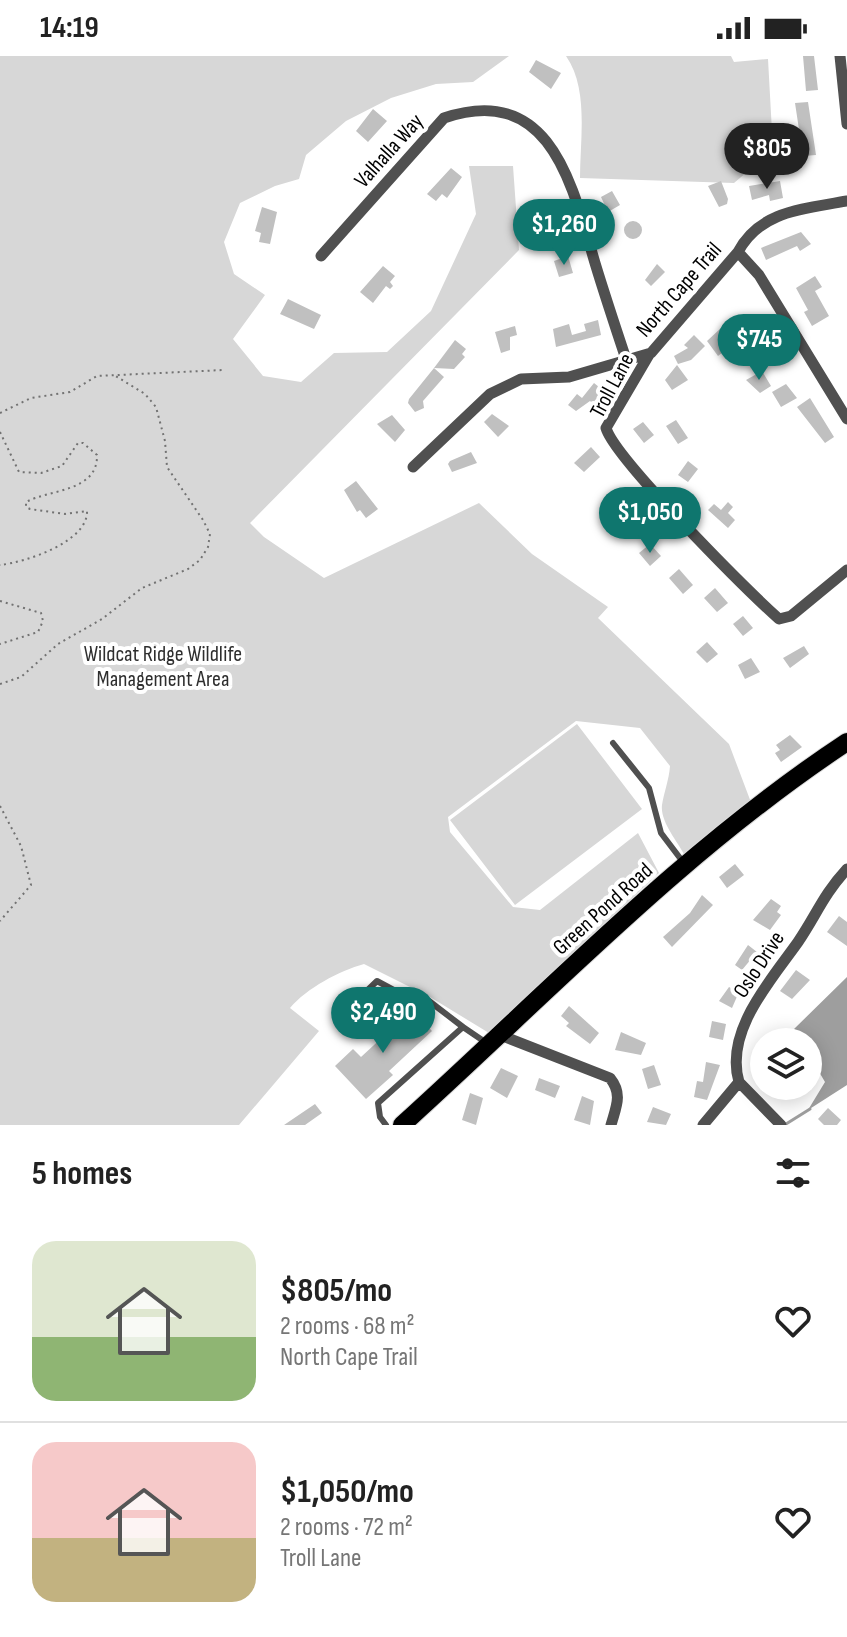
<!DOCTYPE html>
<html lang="en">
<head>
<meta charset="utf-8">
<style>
  :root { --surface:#fff; --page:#f6f6f6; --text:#222; --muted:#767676; --line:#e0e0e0; --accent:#0f766e }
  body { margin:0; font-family:"Sofia Sans Condensed",sans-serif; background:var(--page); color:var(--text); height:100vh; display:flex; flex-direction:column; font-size:30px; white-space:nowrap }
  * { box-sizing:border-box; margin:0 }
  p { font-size:26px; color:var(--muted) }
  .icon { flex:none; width:44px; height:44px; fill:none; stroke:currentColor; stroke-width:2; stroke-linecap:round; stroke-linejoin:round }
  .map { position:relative; height:1069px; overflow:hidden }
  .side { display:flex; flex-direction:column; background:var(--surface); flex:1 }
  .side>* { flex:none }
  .buttons { position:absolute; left:750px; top:972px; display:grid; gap:16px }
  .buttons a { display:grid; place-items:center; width:72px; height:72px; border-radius:50%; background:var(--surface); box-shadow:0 4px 20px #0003; font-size:40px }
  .price { position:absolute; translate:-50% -68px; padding:0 18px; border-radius:28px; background:var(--accent); color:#fff; font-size:26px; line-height:52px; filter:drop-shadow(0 2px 4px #0008) }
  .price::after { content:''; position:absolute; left:50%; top:48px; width:24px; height:18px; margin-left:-12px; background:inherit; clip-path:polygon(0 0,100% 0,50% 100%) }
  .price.selected { background:#222; color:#fff }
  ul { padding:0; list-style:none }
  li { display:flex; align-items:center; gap:24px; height:200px; padding:0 32px }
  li+li { border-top:2px solid var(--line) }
  li span { display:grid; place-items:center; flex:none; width:224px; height:160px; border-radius:24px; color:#555 }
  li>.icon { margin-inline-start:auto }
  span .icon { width:96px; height:96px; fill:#fffc; stroke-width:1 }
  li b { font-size:34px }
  h2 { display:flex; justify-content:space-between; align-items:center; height:96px; padding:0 32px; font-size:34px }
  .status { display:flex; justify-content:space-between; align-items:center; height:56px; padding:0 40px; background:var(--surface); direction:ltr }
  .status svg { height:22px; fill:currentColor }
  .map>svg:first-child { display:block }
  .green { fill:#d7d7d7 }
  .water { fill:#9e9e9e }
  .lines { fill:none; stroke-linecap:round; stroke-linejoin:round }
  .stream { stroke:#9e9e9e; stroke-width:3 }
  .building { fill:#c0c0c0 }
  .primary-casing { stroke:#dbdbdb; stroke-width:20 }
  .path { stroke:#727272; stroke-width:2; stroke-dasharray:2 4; stroke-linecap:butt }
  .lane { stroke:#505050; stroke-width:6 }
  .street { stroke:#505050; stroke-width:11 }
  .primary { stroke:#000; stroke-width:18 }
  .labels { text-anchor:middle; stroke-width:8; stroke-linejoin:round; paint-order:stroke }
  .street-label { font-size:22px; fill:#000; stroke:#fff }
  .park-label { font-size:22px; fill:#2e2e2e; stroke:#fff }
</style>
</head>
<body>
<div class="status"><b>14:19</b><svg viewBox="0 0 49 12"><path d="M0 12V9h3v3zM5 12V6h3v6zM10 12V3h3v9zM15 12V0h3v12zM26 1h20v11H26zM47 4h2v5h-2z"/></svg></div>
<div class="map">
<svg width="847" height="1069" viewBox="0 0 847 1069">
  <rect width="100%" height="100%" fill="#fff"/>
  <path class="green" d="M0 0H509L473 26 436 28 391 42 346 65 306 99 299 123 275 130 240 147 224 186 234 218 265 239 233 283 263 320 301 326 334 297 387 296 431 255 476 158 469 110H513L519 194 250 467 264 481 324 522 479 447 532 498 608 551 598 562 729 688 752 749 684 798C677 785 660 765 662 749 664 736 669 724 670 710L640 672 576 665 448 761 450 776 513 851 540 854 638 777 659 817 489 977 430 941 364 908C339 915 307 932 290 952L319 975 239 1069H0Z
    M566 0H731L734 6 768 3 773 94 734 127 580 122C580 83 589 33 566 0Z
    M577 668 642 753 515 849 450 764Z"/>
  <path class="water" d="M847 921V1029L808 1054 825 1026 808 997V986H802L794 973Z"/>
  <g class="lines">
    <path class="stream" d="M786 1068 810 1053"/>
  </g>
  <path class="building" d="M803 0H814L818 34 806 35Z
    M536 4 561 17 551 33 529 16Z
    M808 46 816 99 803 100 795 47Z
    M373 53 387 65 368 86 356 75Z
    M451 112 462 121 447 142 442 138 436 145 427 138Z
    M721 125 728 143 727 148 719 151 708 130Z
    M780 125 783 142 770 145 769 139 752 144 749 130Z
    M612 135 620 149 608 156 601 141Z
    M262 151 277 156 270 188 259 186 261 177 255 175Z
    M624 174a9 9 0 1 1 18 0a9 9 0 1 1-18 0Z
    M557 167 561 180 543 186 539 173Z
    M801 176 811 188 800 195 797 190 766 204 761 192Z
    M568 200 573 217 559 221 554 205Z
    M657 208 665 216 651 230 645 224Z
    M383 210 395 220 390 226 393 230 390 233 386 230 373 247 360 236Z
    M815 220 822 231 815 235 829 260 812 270 804 256 808 254 796 232Z
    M288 243 321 259 314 273 280 258Z
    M598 264 601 279 556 291 553 273 569 268 572 279 586 275 584 268Z
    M515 270 517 279 510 281V294L501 297 495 276Z
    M721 272 727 280 723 285 728 292 718 300 707 285Z
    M694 279 705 290 691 304 678 308 674 300 688 292 684 289Z
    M455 284 466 293 462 298 465 301 454 313 434 312Z
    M677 309 688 324 672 334 665 324Z
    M434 312 444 321 423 345 424 352 415 356 408 347 409 343Z
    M762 315 771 330 760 337 746 324Z
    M594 327 609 339 605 345 597 351 590 345 576 355 568 349 577 338 582 342Z
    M786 328 797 342 781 351 772 336Z
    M810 342 834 381 825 387 797 351Z
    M492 358 509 370 498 381 484 366Z
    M392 359 405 374 395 386 377 368Z
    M676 364 688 382 678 388 666 370Z
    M643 366 654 379 644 387 633 373Z
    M591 391 600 401 584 416 574 407Z
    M471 396 477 407 452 416 448 408 450 405Z
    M688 405 698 413 688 426 678 419Z
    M356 425 378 453 366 462 360 454 357 456 344 434Z
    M624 434 633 444 626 450 630 454 616 462 605 450Z
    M728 446 733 451 728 457 735 464 728 472 708 454 714 448 721 454Z
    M650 488 661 500 650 510 639 497Z
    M679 513 693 529 683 538 669 522Z
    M715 532 728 547 717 556 704 542Z
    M743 560 753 572 743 580 733 568Z
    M707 586 718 598 707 607 696 596Z
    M804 590 809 598 790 612 783 602Z
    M751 602 760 616 745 623 738 609Z
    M790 679 802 691 781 706 775 697 780 694 776 689Z
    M735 808 744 819 727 832 719 821Z
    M702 839 713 849 672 891 663 881 690 857Z
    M771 843 781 850 777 856 781 859 770 874 753 864Z
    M839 860 847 866V890L827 876Z
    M748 889 757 896 742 914 735 909Z
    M796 914 810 924 792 943 780 935Z
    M729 931 739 936 732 952 719 945Z
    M569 950 599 977 590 988 566 970 569 967 561 960Z
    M412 954 432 975 389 1015 393 1019 366 1043 335 1010 353 993 361 1001Z
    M712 965 726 968 723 984 709 981Z
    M621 976 646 987 641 999 615 994Z
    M706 1006 720 1009 707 1044 694 1041 697 1025 703 1026Z
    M654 1009 661 1029 648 1033 642 1013Z
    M501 1012 518 1020 507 1042 490 1032Z
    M539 1022 560 1030 555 1042 535 1034Z
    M470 1037 483 1042 476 1069 462 1064Z
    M582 1040 594 1045 590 1069 574 1064Z
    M315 1048 322 1057 305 1069H284Z
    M653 1051 671 1058 666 1069 647 1066Z
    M828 1052 841 1064 837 1069H824L818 1063Z"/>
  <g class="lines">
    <defs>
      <path id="primary" d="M402 1069C547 938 683 794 847 686"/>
    </defs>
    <use href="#primary" class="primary-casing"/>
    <path class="path" d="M0 357 31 342 70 336 97 320 223 314
      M0 376 19 416 41 417 62 410 78 387H83L97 399C98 436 50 433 26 446V451L30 453 65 458 87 455C88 486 26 506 0 509
      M0 545 41 557 43 565 38 576 0 588
      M0 628 21 621 58 588 102 563 142 532 188 513 200 504 208 491 210 478 203 464 167 411 165 385 156 351 145 338 114 319
      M0 750 21 790 31 829 0 865"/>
    <path class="lane" d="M613 687 649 732 661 777 683 806
      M403 939 400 947 368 978 345 956 377 925 403 939 429 945 463 971
      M386 1069 380 1061 378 1047 463 971 488 988"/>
    <path class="street" d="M840 0 847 68
      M738 196 759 219 847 363
      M321 200 444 62C551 26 572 129 595 207 605 240 616 273 627 306
      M650 297 606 372C615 403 748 535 779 563L791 560 847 514
      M413 411 490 338 521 323 569 321 651 297 738 196C760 154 805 153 847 145
      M500 979 610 1022C623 1038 616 1051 611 1069
      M703 1069 739 1026
      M781 1069 739 1026C724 975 772 923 798 886 817 858 823 839 847 813"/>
    <use href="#primary" class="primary"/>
  </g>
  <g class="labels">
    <g class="street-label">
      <text transform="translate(388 94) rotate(-48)" y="8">Valhalla Way</text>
      <text transform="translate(678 233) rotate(-49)" y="8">North Cape Trail</text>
      <text transform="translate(611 329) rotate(-62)" y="8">Troll Lane</text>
      <text transform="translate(602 852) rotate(-42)" y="8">Green Pond Road</text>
      <text transform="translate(758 908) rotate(-57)" y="8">Oslo Drive</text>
    </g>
    <g class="park-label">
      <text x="163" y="605">Wildcat Ridge Wildlife<tspan x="163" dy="25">Management Area</tspan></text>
    </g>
  </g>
</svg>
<div class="buttons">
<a><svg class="icon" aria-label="layers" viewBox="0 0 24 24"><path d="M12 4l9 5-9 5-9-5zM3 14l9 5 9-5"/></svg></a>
</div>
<b class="price selected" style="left:767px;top:135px">$805</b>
<b class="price" style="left:564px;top:211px">$1,260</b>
<b class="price" style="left:759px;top:326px">$745</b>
<b class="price" style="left:650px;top:499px">$1,050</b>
<b class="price" style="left:383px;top:999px">$2,490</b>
</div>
<section class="side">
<h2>5 homes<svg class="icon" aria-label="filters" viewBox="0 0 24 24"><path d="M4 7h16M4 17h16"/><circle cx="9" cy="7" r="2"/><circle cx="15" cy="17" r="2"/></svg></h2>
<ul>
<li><span style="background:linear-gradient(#dfe7d0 60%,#8fb573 0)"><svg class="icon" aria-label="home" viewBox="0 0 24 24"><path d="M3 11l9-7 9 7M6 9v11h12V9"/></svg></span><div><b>$805/mo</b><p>2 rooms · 68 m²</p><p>North Cape Trail</p></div><svg class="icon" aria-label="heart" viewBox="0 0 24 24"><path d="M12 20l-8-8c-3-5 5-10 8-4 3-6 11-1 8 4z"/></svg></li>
<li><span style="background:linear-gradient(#f6c9c9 60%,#c2b280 0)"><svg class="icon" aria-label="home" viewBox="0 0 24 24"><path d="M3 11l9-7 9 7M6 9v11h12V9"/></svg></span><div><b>$1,050/mo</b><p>2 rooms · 72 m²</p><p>Troll Lane</p></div><svg class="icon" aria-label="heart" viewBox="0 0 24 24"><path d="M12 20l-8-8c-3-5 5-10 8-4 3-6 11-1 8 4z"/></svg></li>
</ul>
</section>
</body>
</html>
